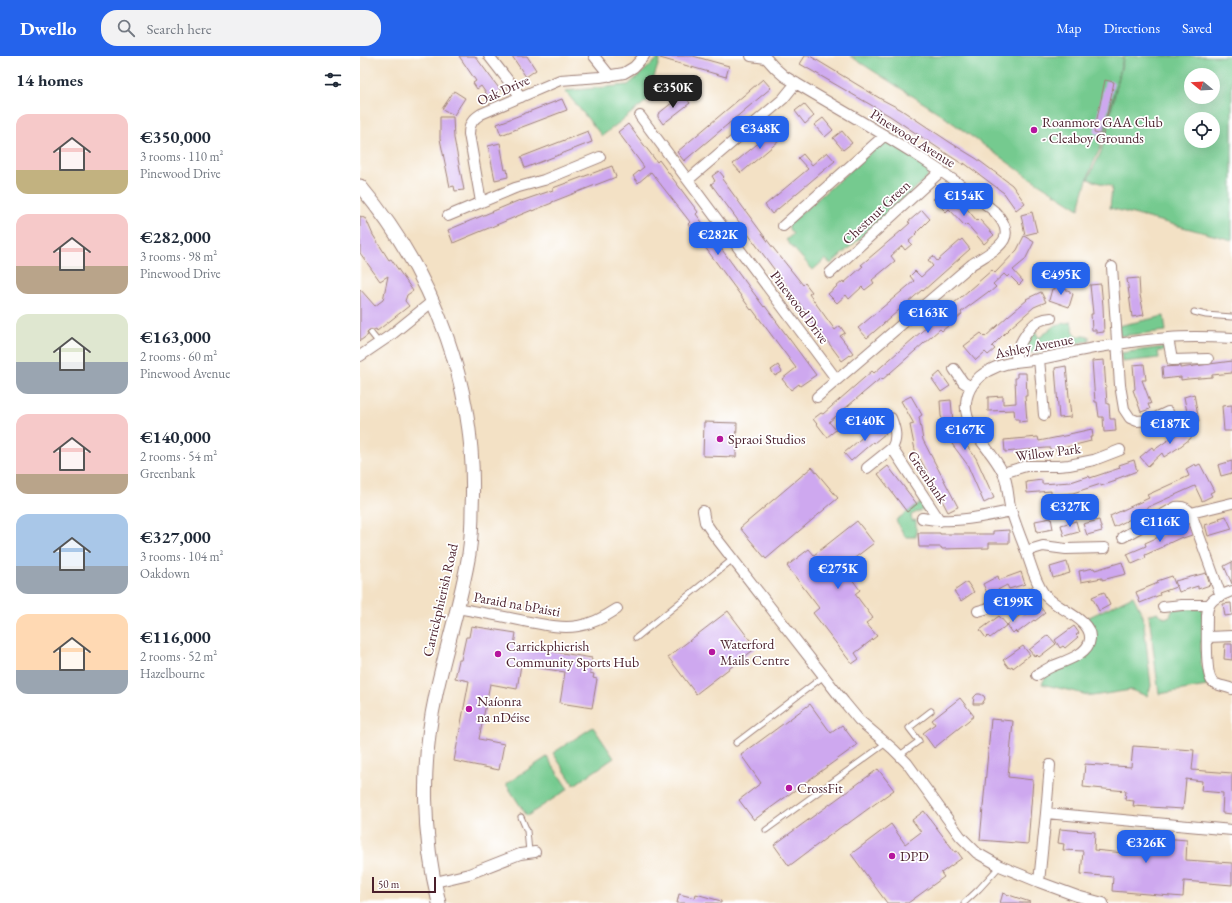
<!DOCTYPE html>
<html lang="en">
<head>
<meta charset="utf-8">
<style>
  :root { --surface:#fff; --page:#f2f2f3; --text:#1f2937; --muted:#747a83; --accent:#2563eb }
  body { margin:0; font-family:"EB Garamond",serif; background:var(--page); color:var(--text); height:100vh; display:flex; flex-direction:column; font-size:15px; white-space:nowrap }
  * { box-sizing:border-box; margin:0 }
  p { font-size:13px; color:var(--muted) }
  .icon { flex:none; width:22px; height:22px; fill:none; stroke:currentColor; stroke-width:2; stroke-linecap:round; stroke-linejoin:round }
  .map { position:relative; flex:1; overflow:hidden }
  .side { display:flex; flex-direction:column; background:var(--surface); width:360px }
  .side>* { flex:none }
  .needle { width:26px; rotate:288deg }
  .fabs { position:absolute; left:824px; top:12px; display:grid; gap:8px }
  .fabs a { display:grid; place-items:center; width:36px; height:36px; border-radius:50%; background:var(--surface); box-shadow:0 4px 16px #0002; font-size:20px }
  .scale { position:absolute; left:12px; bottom:10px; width:64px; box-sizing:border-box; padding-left:4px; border:2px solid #4a1f2b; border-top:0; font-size:11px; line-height:14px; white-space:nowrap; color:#4a1f2b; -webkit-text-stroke:3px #fff; paint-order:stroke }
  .price { position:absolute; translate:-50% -34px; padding:0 9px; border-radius:8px; background:var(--accent); color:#fff; font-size:13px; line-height:26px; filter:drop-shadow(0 1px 2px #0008) }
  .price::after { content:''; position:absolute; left:50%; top:24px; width:12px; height:9px; margin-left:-6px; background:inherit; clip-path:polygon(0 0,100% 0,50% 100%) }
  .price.selected { background:#222; color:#fff }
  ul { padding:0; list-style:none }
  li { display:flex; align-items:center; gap:12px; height:100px; padding:0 16px }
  li span { display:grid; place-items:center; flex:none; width:112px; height:80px; border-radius:12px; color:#555 }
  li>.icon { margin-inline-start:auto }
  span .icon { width:48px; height:48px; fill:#fffc; stroke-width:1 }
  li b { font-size:17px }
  h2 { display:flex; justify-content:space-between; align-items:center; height:48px; padding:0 16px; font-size:17px }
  header { display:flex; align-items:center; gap:24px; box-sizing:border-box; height:56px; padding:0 20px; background:var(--accent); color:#fff }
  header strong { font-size:19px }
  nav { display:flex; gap:22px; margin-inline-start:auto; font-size:14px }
  .search { width:280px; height:36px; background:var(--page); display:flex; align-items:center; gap:10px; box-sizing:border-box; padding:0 14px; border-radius:16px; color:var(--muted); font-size:15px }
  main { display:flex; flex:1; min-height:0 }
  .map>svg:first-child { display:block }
  .green { fill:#74ca8f; stroke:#5f745d; fill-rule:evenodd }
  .building { fill:#cea8ef }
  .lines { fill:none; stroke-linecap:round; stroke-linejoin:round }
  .service-casing { stroke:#9e8078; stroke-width:7 }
  .minor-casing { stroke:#9e8078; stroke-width:12 }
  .tertiary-casing { stroke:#9e8078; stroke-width:15 }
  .service { stroke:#fff; stroke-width:5 }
  .minor { stroke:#fff; stroke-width:10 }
  .tertiary { stroke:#fff; stroke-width:13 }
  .poi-dot { fill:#b5179e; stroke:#fff; stroke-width:1.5 }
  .labels { text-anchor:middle; stroke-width:3.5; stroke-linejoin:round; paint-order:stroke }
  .street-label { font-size:14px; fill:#4a1f2b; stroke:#fff }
  .poi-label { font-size:14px; fill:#4a1f2b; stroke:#fff; text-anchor:start }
</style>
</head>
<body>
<header>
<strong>Dwello</strong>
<div class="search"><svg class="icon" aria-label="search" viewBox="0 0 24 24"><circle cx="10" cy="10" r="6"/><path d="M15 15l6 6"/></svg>Search here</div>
<nav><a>Map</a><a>Directions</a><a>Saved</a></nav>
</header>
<main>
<section class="side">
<h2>14 homes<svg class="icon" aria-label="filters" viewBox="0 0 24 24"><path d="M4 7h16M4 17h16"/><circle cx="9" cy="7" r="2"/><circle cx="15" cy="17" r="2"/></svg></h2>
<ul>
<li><span style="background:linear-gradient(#f6c9c9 70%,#c2b280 0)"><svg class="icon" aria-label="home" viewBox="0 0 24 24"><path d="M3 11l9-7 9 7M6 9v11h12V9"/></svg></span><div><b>€350,000</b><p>3 rooms · 110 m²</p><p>Pinewood Drive</p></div></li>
<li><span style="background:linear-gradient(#f6c9c9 65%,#b9a48a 0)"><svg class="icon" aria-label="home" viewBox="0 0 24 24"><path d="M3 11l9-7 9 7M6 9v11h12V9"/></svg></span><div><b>€282,000</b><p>3 rooms · 98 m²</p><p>Pinewood Drive</p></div></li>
<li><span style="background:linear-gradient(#dfe7d0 60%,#9aa5b1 0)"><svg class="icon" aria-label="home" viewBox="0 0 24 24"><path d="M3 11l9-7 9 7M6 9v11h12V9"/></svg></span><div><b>€163,000</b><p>2 rooms · 60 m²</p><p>Pinewood Avenue</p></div></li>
<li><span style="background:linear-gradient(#f6c9c9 75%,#b9a48a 0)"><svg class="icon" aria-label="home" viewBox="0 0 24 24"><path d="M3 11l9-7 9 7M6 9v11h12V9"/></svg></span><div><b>€140,000</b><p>2 rooms · 54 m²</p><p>Greenbank</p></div></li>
<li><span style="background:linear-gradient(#a9c7e8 65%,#9aa5b1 0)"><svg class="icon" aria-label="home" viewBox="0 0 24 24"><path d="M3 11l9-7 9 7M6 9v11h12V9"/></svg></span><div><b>€327,000</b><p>3 rooms · 104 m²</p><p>Oakdown</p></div></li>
<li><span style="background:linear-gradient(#ffd9b3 70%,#9aa5b1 0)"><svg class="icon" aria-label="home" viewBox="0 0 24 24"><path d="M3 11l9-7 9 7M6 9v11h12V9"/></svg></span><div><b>€116,000</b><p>2 rooms · 52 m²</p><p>Hazelbourne</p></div></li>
</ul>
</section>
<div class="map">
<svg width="872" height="847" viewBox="0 0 872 847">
  <rect width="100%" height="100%" fill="#fff"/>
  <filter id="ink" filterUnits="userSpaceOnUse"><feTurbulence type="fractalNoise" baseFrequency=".025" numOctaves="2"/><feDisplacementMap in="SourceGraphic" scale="8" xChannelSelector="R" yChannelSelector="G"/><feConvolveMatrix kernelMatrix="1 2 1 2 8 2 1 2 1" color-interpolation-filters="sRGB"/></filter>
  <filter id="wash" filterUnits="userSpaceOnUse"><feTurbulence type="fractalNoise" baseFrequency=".012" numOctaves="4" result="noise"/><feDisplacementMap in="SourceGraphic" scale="16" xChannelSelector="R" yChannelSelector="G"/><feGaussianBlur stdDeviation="0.9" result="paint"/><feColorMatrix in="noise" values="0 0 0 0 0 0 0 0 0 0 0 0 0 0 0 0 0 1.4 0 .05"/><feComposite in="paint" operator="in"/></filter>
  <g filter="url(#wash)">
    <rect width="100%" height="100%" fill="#f3e1c5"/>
    <path class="green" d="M301 0 294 21 302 33 242 80 205 35 268 29Z
      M490 0H759L763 2 740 93C730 112 724 132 719 153L664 118 576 55Z
      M764 0H872V184L750 152 752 131 728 123 741 96ZM831 19H853V41H831ZM831 63H853V85H831Z
      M525 84 570 112 568 121 471 208 465 203 453 214 426 184 433 178 429 173V168Z
      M804 260 806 275 760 280 758 270Z
      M711 266 714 276 718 280H729V285L691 292 679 296 669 297 660 295 675 275 679 282 695 269Z
      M804 291V295H798L799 302 762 306 761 297Z
      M563 445 567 451 565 455 562 454 551 459 552 465 556 464V481H545L536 464Z
      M773 540 783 560 791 630 787 640 771 634 732 640 682 628 689 614 715 605 735 587 733 576 725 563Z
      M813 553H843L844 584H841V611H843L847 630 799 638 789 559 797 556 805 562 810 560Z
      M233 671 254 702 214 729 193 697Z
      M187 701 208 733 167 760 146 728Z"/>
    <g id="blocks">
      <path class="building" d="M99 0H115L141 35 130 43 121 30 117 33 113 27 116 25Z
        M152 0H167L176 14 166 21Z
        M300 0H333L369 10 366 21 300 2Z
        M445 0H450L521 43 540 53 591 87 617 103 652 129 665 147 656 154 644 137 604 107V109L590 100 530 60 440 8Z
        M403 23 411 32 324 105 317 96Z
        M745 24 754 26 743 79 734 77Z
        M94 35 105 42 94 59 82 53Z
        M323 38 330 47 303 68 298 61V58Z
        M202 43 207 54 141 79 137 68Z
        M444 48 454 60 445 68 435 55Z
        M80 61H93L94 82 104 134 95 135 94 130 90 131 80 83Z
        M463 62 473 74 465 81 454 69Z
        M268 68 297 106 299 104 338 156 336 158 387 228 404 251 405 250 456 319 440 330 439 328 431 334 422 323 436 312 392 253 391 254 381 240 328 168 330 166 291 116 278 127 273 120 284 111 258 76Z
        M419 70 426 79 381 117 373 108Z
        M228 75 232 86 165 112 161 101Z
        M482 75 492 87 483 94 473 82Z
        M140 87 145 114 147 113 148 121 135 124 128 90Z
        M467 96 475 105 412 158 405 149 448 113 438 102 443 98 452 109Z
        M252 110 256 121 192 146V147L172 155V154L93 187 88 174 160 144 161 145 193 134V132Z
        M359 115 364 121 362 123 410 188 443 229 445 227 452 236 449 238 475 274 480 270 485 277 480 280 493 297 482 305 351 128 355 125 352 120Z
        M583 134 598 152 603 148 617 165 619 163 634 179 624 188 607 168 605 170 589 153 586 156 573 143Z
        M562 154 570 163 555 178 556 179 549 185 552 188 545 194 542 190 531 200 535 205 512 224 514 227 505 234 502 231 489 243 486 239 477 247 468 238 483 225 484 227 503 210 501 209 541 175 550 167 548 166Z
        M672 156 677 176 665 179 661 159Z
        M0 160 6 163 13 179 29 204 31 203 53 235 47 239 45 245 49 250 17 275 16 273 14 274H9L7 276 8 279 0 285V233L15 250 23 244 28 220 20 225 0 197Z
        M664 180 674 186 665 204 653 214 663 225 659 229 649 219 647 221 644 218 633 228 636 231 629 237 628 236 601 256 602 258 582 275 580 273 522 324 521 322 469 366 476 374 467 381 453 363 461 357 463 358 512 315 514 317 632 214 635 217 657 194Z
        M602 183 610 193 563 235 562 234 507 282 498 272 554 225 550 220 555 215 561 221 573 210 568 204 573 200 577 205Z
        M779 222 780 239 784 259 772 261 767 223Z
        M741 228 743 250 744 276 736 277V274H732L731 258H733L730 229Z
        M695 230 710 235V237L713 238 709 251 689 244 692 233H695Z
        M681 236 686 246 674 251 650 272 632 290 635 293 628 299 625 296 616 304 604 290 621 277 625 281 648 260 667 244 666 243Z
        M744 304 747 348H749L750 363H755L756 375 744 376 743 361H739L737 346H735L732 305Z
        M872 305V317L852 319V321L828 323 821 324V321L803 323 802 311 820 310V312Z
        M784 308 786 324H782L791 348H788L790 353 781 356 773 334 775 333 773 309Z
        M418 309 422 316 415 320 411 314Z
        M706 310 711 361 699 362 695 312Z
        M580 316 590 330 581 336 572 323Z
        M657 317H666L667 340H665L667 365 659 366V363H655L654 354 628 355V341L643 340V348L656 347 655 322H657Z
        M834 338 839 365 829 366 824 341Z
        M551 340 562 359 559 361 563 384 598 451 588 456 569 419 555 394 550 369 554 368 541 345Z
        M591 344 593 366H596L601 382 616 402 634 442 624 447 607 408 592 388 581 360 580 345Z
        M872 349V375H864L862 350Z
        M344 366 377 367 376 401 343 400Z
        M828 367 837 373 830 383 818 392 804 401 802 397 788 410 780 401 792 391 794 394 811 382 823 374Z
        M518 368 526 377 514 387 513 386 491 405 484 397Z
        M732 373 733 381H730L731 385 691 395 690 392H686L645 396 644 384 678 381 679 385 709 379V378Z
        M774 404 777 415 756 423V425L741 430V428L713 437 691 439V435L667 437 666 426 682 424V428L711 426 729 420 730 422 760 412 759 409Z
        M872 405V417L861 420 858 409Z
        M835 408 836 410 840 408 854 435 850 437 852 440 842 445 835 430 786 452 787 455 754 471 750 460 789 442 787 439 829 420 826 413Z
        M528 410 557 448 547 456 518 418Z
        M452 411 478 442 406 503 380 472Z
        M866 460 872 473 848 480 845 469 860 464 859 462Z
        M691 462 693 473 677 476 675 465Z
        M739 464 742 475 727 479 723 468Z
        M497 465 514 487 483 511 500 534 495 538 513 562 506 567 517 580 495 597 499 603 492 608 453 557 459 552 427 510 449 493 454 499Z
        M716 465 719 476 704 480 701 469Z
        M828 467 832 479 823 482 822 481 803 490V491L785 499 786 502 772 508 767 498 786 490 785 487 803 479 802 477Z
        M649 474V487H629V492L582 493 581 491H559L558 477H580V478H633V475Z
        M707 506 710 517 693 522 690 511Z
        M762 506 766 518 742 524V522L721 526 719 515 734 512 735 514Z
        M872 506V528L864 510Z
        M661 516 665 528 649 533 647 529 628 539 623 528 638 520 639 524Z
        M846 517 850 529 838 533V530L819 536 815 525Z
        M812 520 816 531 799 537 800 539 780 547 776 536 798 527 797 525Z
        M607 526 614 536 601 545 594 535Z
        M744 536 750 549 739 555 732 541Z
        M871 547 872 559 865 560 863 548Z
        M678 548 685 557 675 565 674 564 657 577 655 575 653 577 647 569 630 582 628 580 626 582 620 574 639 560 647 569 663 557 665 559Z
        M368 555 396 592 336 638 308 601Z
        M111 570 156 577 154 589 232 602 230 617 234 618 233 622 237 623 232 652 200 647 205 616 161 609 157 633 130 628 119 683 144 688 139 714 94 705 109 625 95 622 99 604H101L106 581H109Z
        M714 570 719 577 716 579 718 581 705 592 703 590 700 592 695 584Z
        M688 579 696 588 679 601 677 599 675 601 669 594Z
        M865 588H872V604L864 603Z
        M663 590 670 599 653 612 652 610 649 612 643 604Z
        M617 638H620L624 640 625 643 622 648H613L614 641Z
        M600 642 614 660 574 692 563 677 575 668 572 664Z
        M450 648 471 677 482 669 497 689 394 764 379 744 401 727 381 699Z
        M631 663 653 665 648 721 673 724 668 788 620 784Z
        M773 690 834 694 832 714 872 717V758L862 757 863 737 841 735 842 725 826 723 823 753 773 750 774 745 765 744 766 735 723 731 725 708 771 711Z
        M518 713 534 734 486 769 485 768 429 810 414 789Z
        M564 755 595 796 597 795 602 802 581 817 584 821 548 847H527L491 798 531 768 545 788 561 776 552 764Z
        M700 773 735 776 734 794 764 797 765 779 827 784 826 804 872 807V829L824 825 823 841 752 835 753 821 721 818 723 795 703 794 704 788 698 787Z
        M643 837 670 846 669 847H640Z
        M319 838 335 842 336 838 361 845V847H317Z"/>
    </g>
  </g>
  <g filter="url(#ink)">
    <use href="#blocks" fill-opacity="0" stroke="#9e8078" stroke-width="1"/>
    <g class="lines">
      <defs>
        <path id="service" d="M834 256 846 259 872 261
          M11 277 19 287
          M276 582 373 503
          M376 687 464 620
          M540 699 559 685 549 672 571 655
          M161 761 167 775 169 796
          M406 774 526 687
          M604 847 619 833 640 810"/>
        <path id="minor" d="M129 0 161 41
          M234 0 250 20
          M391 0 406 2
          M406 2 415 12 424 20C495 63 569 101 634 155 663 185 632 194 611 209L457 341
          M280 60 477 324
          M328 124 423 43 436 27
          M121 146 109 78C109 68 113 63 121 58L200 24 240 21 264 17 274 11 284 0
          M88 160 155 132 184 124 240 101
          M423 170 525 79
          M752 211 760 329 764 353 770 362 777 365 791 364 808 356
          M470 217 581 115
          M808 282 812 304 848 303
          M0 300 31 279 73 245
          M679 303 684 359
          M656 305C655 293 668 271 679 265 683 263 687 262 691 262
          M594 313 603 326 611 331
          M532 392 580 465
          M507 412 532 392C538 382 535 372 531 362
          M643 417 666 410H698L709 409 734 404 760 394
          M343 455 345 466 354 479 484 646 499 664 533 693 547 707 600 780 617 797 640 810 679 826 717 840 743 847
          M831 457 861 540
          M562 462C594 468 620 461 651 455
          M763 481 816 451C822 450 827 452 831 457L872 447
          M666 495 683 490 706 493 745 492
          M872 535C858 541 848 542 847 559 847 571 845 617 852 625 856 630 866 630 872 633
          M803 551 822 549H848
          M97 552C119 556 142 560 164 565 181 568 200 573 218 570 233 568 245 561 257 553
          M618 555 663 543 680 532
          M848 581 872 580
          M677 619C682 616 688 612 693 610 705 605 729 598 730 583 732 562 695 553 684 538 675 526 671 509 666 495 660 480 654 465 650 450 648 441 648 431 645 422 637 397 603 374 606 347 607 334 616 321 628 315 645 305 662 306 680 303 722 294 766 285 809 282 830 280 851 281 872 282
          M686 757 690 709
          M75 826 109 818 160 798 175 796
          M679 826 686 757 872 774"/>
        <path id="tertiary" d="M0 130C76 220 118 335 112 453 112 468 111 484 109 498 101 546 86 591 76 638 61 706 62 779 79 847"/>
      </defs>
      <use href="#service" class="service-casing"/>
      <use href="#minor" class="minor-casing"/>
      <use href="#tertiary" class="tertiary-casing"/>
      <use href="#service" class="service"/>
      <use href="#minor" class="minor"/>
      <use href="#tertiary" class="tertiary"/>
    </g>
  </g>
  <g class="poi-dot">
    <circle cx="674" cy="74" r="4"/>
    <circle cx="360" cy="383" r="4"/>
    <circle cx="352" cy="596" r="4"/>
    <circle cx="138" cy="598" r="4"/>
    <circle cx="109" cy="653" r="4"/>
    <circle cx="429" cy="732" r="4"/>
    <circle cx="532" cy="800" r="4"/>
  </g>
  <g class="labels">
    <g class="street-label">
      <text transform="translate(143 34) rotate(-24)" y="5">Oak Drive</text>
      <text transform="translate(553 82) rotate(32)" y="5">Pinewood Avenue</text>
      <text transform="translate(516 156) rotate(-43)" y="5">Chestnut Green</text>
      <text transform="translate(440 251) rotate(53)" y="5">Pinewood Drive</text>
      <text transform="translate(674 290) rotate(-11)" y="5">Ashley Avenue</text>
      <text transform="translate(688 396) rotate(-7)" y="5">Willow Park</text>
      <text transform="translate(568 421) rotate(56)" y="5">Greenbank</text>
      <text transform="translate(80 544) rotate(-77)" y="5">Carrickphierish Road</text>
      <text transform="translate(157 548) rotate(10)" y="5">Paraid na bPaisti</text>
    </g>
    <g class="poi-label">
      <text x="682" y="71">Roanmore GAA Club<tspan x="682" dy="16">- Cleaboy Grounds</tspan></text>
      <text x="368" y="388">Spraoi Studios</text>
      <text x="360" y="593">Waterford<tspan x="360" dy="16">Mails Centre</tspan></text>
      <text x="146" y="595">Carrickphierish<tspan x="146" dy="16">Community Sports Hub</tspan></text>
      <text x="117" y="650">Naíonra<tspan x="117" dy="16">na nDéise</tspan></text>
      <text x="437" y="737">CrossFit</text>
      <text x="540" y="805">DPD</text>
    </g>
  </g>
</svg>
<div class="fabs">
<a><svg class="needle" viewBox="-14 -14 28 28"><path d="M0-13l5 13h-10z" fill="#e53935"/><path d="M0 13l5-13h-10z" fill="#747a83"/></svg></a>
<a><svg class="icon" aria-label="locate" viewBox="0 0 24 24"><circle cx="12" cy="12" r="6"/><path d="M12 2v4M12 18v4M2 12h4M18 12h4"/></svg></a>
</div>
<div class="scale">50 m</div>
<b class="price selected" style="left:313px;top:53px">€350K</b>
<b class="price" style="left:400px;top:94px">€348K</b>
<b class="price" style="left:604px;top:161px">€154K</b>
<b class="price" style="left:358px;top:200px">€282K</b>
<b class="price" style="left:701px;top:240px">€495K</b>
<b class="price" style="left:568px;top:278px">€163K</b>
<b class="price" style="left:505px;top:386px">€140K</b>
<b class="price" style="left:810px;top:389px">€187K</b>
<b class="price" style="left:605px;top:395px">€167K</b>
<b class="price" style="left:710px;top:472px">€327K</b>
<b class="price" style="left:800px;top:487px">€116K</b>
<b class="price" style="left:478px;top:534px">€275K</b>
<b class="price" style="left:653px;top:567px">€199K</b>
<b class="price" style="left:786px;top:808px">€326K</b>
</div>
</main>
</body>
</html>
